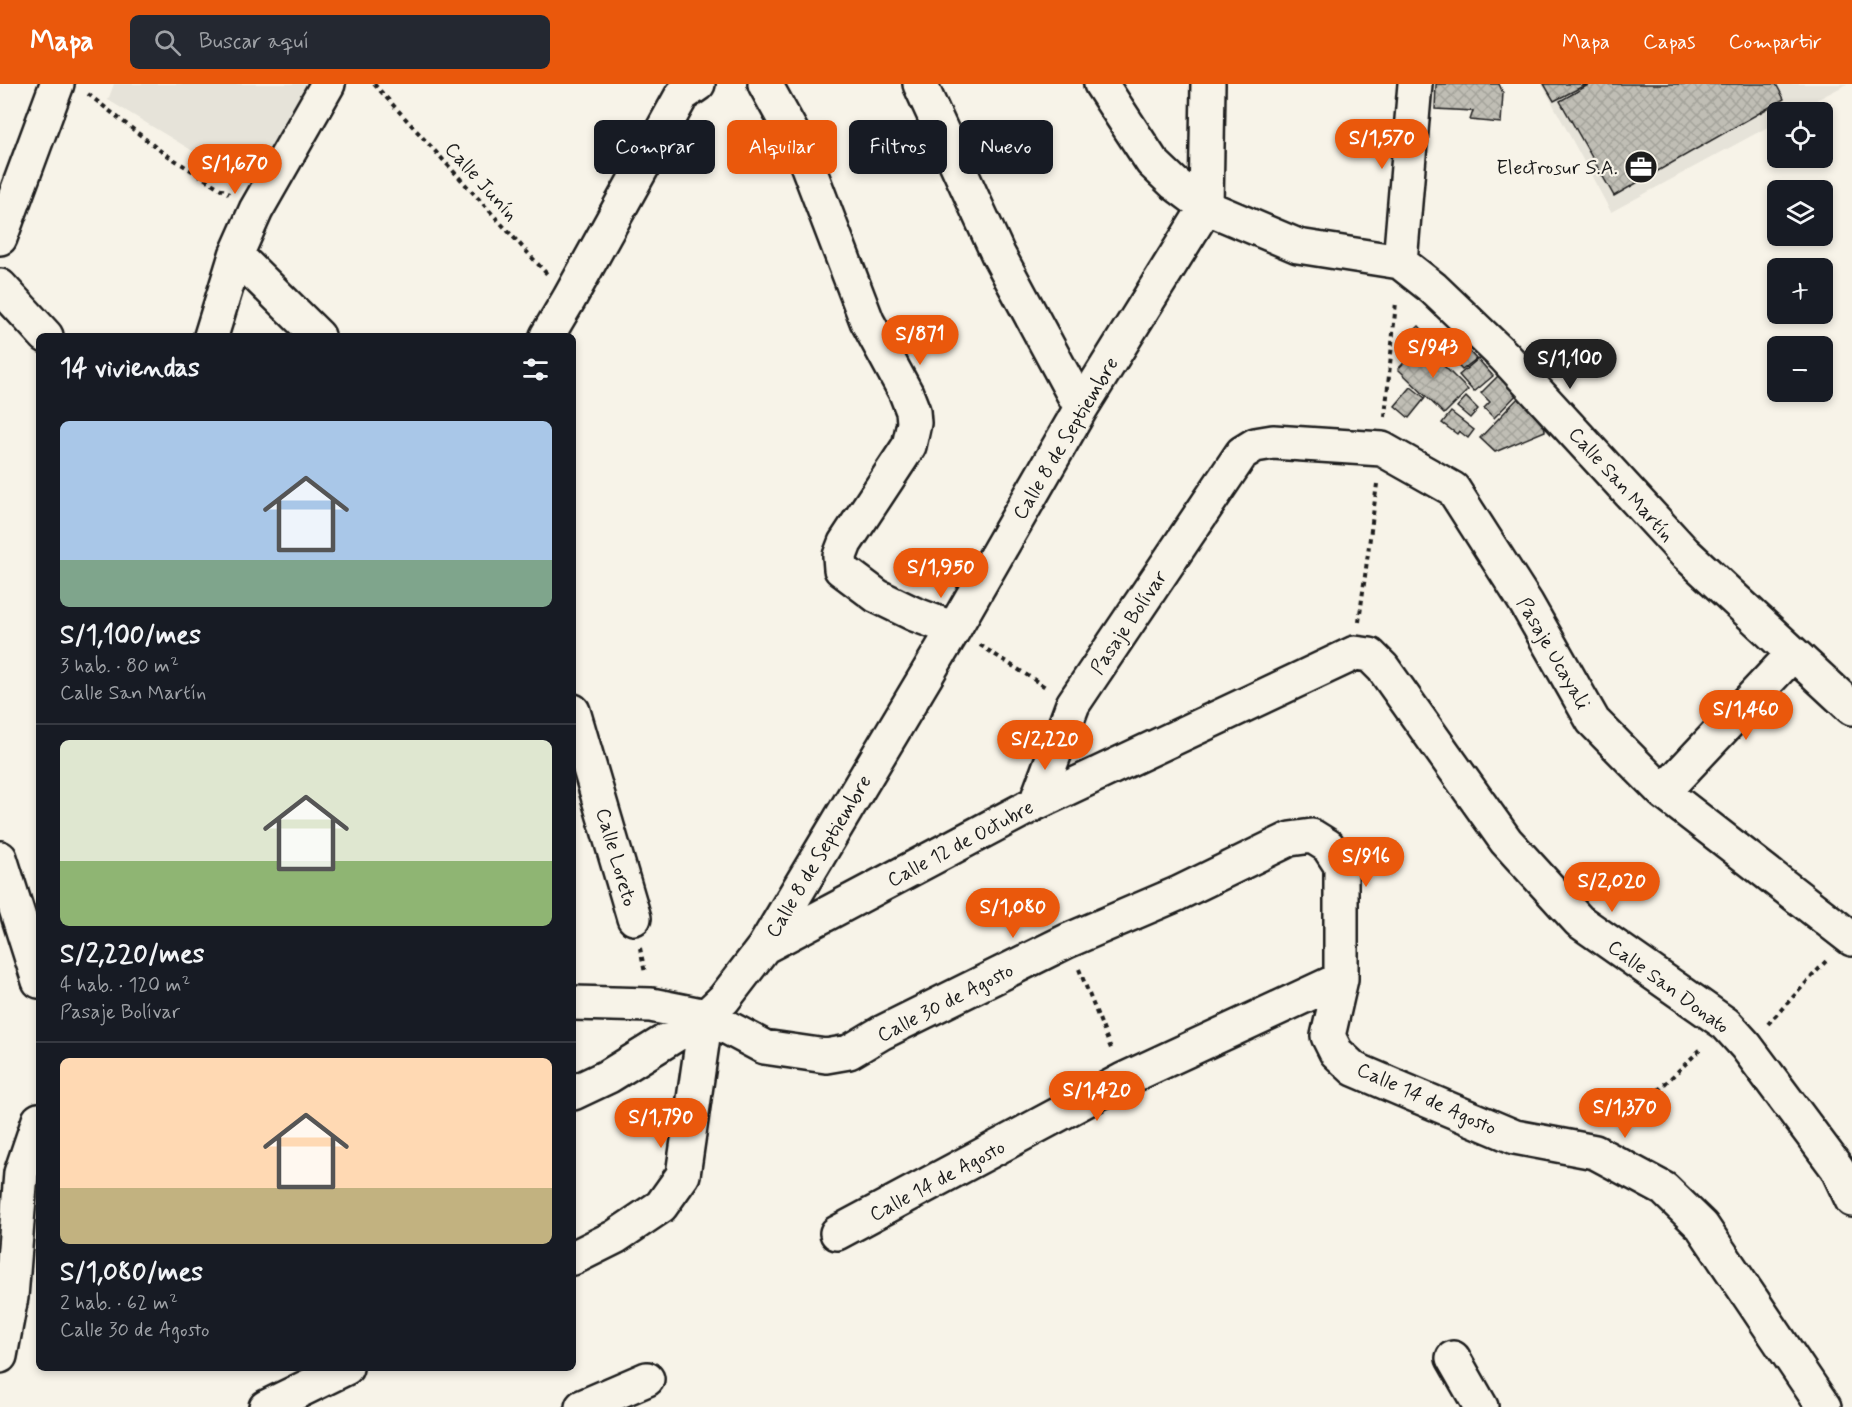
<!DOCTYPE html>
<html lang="es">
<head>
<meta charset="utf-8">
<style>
  :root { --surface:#171b24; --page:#242831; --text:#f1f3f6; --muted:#9ea1a6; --line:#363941; --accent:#ea580c }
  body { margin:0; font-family:Mynerve,sans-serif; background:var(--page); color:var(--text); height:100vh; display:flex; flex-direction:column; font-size:22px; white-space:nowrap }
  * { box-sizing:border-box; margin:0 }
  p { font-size:20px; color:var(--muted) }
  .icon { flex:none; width:33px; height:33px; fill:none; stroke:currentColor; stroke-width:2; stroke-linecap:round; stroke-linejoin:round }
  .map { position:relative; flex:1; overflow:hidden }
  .drawer { position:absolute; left:36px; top:249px; width:540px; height:1038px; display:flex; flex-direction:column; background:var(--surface); border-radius:9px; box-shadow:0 3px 9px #0003 }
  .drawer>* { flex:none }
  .guide { position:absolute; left:594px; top:36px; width:570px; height:54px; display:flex; gap:12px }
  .tools { position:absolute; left:1767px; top:18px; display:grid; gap:12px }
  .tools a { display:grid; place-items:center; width:66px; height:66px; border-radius:9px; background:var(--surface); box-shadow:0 3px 9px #0003; font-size:30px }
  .price { position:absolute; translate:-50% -51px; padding:0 14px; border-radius:21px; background:var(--accent); color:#fff; font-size:20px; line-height:39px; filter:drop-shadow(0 2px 3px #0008) }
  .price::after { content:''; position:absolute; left:50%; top:36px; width:18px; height:14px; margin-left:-9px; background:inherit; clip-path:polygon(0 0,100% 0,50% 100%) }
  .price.on { background:#222; color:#fff }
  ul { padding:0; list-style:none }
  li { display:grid; align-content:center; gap:12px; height:318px; padding:0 24px }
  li+li { border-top:2px solid var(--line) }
  li span { display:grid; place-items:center; height:186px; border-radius:9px; color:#555 }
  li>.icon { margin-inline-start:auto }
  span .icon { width:108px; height:108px; fill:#fffc; stroke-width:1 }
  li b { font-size:26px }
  h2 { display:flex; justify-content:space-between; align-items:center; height:72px; padding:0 24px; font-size:26px }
  .pill { padding:0 21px; border-radius:9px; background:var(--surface); box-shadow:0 3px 9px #0003; font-size:21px; line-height:54px }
  .pill.on { background:var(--accent); color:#fff }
  header { display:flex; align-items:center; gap:36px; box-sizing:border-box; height:84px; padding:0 30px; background:var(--accent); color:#fff }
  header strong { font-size:28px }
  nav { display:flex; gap:33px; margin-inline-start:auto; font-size:21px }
  .search { width:420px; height:54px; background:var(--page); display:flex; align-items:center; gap:15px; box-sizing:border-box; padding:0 21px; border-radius:9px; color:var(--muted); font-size:22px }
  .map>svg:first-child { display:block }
  .built { fill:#e6e3d9 }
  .building { fill:url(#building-cross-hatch); stroke:#1c1c1c; stroke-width:1.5 }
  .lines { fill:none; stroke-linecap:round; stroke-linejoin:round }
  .minor-casing { stroke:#1c1c1c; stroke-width:38 }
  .path { stroke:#1c1c1c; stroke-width:4; stroke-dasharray:4.5 4.5; stroke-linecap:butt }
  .minor { stroke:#f7f3e8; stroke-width:33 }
  .labels { text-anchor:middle; stroke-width:4.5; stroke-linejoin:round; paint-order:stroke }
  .poi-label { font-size:20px; fill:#1c1c1c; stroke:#f7f3e8; text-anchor:end }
  .street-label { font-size:20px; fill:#1c1c1c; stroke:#f7f3e8 }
</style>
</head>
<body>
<header>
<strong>Mapa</strong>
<div class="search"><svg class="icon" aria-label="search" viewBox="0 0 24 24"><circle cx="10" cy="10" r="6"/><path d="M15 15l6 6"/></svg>Buscar aquí</div>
<nav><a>Mapa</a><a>Capas</a><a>Compartir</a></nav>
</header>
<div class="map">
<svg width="1852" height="1323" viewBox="0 0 1852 1323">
  <defs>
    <pattern id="building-cross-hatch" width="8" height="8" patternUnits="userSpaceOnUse" patternTransform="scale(1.5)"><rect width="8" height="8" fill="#c0beb5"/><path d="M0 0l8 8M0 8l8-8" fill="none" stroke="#a4a39b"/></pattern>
  </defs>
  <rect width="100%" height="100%" fill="#f7f3e8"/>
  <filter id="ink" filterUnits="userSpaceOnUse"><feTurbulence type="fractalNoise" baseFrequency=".0167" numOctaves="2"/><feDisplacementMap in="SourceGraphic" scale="12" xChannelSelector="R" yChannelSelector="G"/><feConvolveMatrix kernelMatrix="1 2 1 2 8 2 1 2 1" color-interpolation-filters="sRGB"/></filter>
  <g filter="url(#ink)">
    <path class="built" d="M114 0H308L248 100 108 16Z
      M1542 0H1847L1794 28H1778L1777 38 1611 128Z"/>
    <path class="building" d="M1436 0H1499L1503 9 1501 39 1470 36 1473 27 1435 25Z
      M1544 0H1587L1554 17Z
      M1590 0H1776L1784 15 1614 112 1560 17Z
      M1419 242 1429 253 1414 266 1405 255Z
      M1422 260 1468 306 1444 330 1398 285Z
      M1463 260 1476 275 1462 286 1449 272Z
      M1478 275 1493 292 1474 308 1459 291Z
      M1504 286 1523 304 1494 334 1484 324 1490 318 1481 309Z
      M1411 303 1425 314 1409 334 1395 322Z
      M1520 312 1544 335 1545 347 1495 368 1480 354Z
      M1466 313 1478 325 1470 334 1457 323Z
      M1451 328 1474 346 1468 354 1459 347 1457 350 1442 339Z"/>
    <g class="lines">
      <defs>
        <path id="minor" d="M765 0 802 67 867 237 906 309 913 327 914 339 909 362 845 459 840 472 841 485 877 512 914 530 954 545
          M920 0 998 170 1081 324
          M1101 0 1152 78 1174 99 1206 123 1298 162 1400 178 1433 204 1504 272 1684 468 1852 624
          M0 154 57 0
          M236 171 318 252
          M1400 178 1415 0
          M0 202 46 252
          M211 252 236 171 256 126 328 0
          M547 252 569 215 682 11 698 0
          M573 627 634 834
          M1663 708 1793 570
          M1036 719 1073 620 1242 369 1255 361 1273 358 1382 365 1453 405 1526 519 1593 637 1663 708 1852 855
          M0 774 39 897
          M764 863 1036 719 1355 569 1370 571 1383 584 1506 757 1579 837 1726 940 1746 962 1837 1084 1852 1116
          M573 919 651 921 706 932 764 963 826 972 849 968 881 949 1067 857 1177 810 1290 755 1312 752 1328 762 1341 782V895L1328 952 1336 968 1354 985 1401 1005 1515 1053 1595 1068 1664 1105 1702 1142 1824 1323
          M573 1009 609 992 706 932 724 915 764 863 954 545 1081 324 1206 123 1208 0
          M837 1149 1123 996 1341 895
          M573 1174 615 1153 661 1122 683 1091 706 932
          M0 1272 11 1213 21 1089 39 1036
          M1453 1274 1481 1323
          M266 1323 346 1284
          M582 1323 647 1295"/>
      </defs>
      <use href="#minor" class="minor-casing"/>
      <path class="path" d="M374 0 547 190
        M88 10 162 68 229 110
        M1385 333 1396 218
        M1359 538 1377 400
        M980 561 1047 604
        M640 864 645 889
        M1079 885 1112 967
        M1768 940 1828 875
        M1619 1044 1702 964"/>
      <use href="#minor" class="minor"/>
    </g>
  </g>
  <defs>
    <symbol id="office-disc" viewBox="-11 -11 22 22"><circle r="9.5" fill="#1c1c1c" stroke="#f7f3e8"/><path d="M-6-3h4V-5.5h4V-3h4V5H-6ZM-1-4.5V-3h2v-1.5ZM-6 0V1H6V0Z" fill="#fff"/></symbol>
  </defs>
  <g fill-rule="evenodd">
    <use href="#office-disc" x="1622" y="64" width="38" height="38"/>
  </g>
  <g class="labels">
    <g class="poi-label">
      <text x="1618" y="90">Electrosur S.A.</text>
    </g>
    <g class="street-label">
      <text transform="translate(482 97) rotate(48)" y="7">Calle Junín</text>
      <text transform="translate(1065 354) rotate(-59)" y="7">Calle 8 de Septiembre</text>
      <text transform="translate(1622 400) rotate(48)" y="7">Calle San Martín</text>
      <text transform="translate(1128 538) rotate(-56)" y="7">Pasaje Bolívar</text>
      <text transform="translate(1554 569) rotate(60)" y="7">Pasaje Ucayali</text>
      <text transform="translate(960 759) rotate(-28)" y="7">Calle 12 de Octubre</text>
      <text transform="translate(818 772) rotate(-59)" y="7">Calle 8 de Septiembre</text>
      <text transform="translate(617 773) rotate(74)" y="7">Calle Loreto</text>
      <text transform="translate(1669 902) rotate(36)" y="7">Calle San Donato</text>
      <text transform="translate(945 918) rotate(-27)" y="7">Calle 30 de Agosto</text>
      <text transform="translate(1427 1014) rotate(24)" y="7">Calle 14 de Agosto</text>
      <text transform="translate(937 1096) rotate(-28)" y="7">Calle 14 de Agosto</text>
    </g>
  </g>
</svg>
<div class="tools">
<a><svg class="icon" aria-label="locate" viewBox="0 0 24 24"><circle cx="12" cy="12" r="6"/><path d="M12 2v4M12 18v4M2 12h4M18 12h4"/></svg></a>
<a><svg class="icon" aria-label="layers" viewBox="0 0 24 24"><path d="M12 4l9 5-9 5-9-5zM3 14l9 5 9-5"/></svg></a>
<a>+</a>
<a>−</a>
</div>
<b class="price" style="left:1382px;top:86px">S/1,570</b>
<b class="price" style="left:235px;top:111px">S/1,670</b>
<b class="price" style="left:920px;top:282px">S/871</b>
<b class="price" style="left:1433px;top:295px">S/943</b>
<b class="price on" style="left:1570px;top:306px">S/1,100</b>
<b class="price" style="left:941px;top:515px">S/1,950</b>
<b class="price" style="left:1746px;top:657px">S/1,460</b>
<b class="price" style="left:1045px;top:687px">S/2,220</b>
<b class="price" style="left:1366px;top:804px">S/916</b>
<b class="price" style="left:1612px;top:829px">S/2,020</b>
<b class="price" style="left:1013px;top:855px">S/1,080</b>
<b class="price" style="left:1097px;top:1038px">S/1,420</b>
<b class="price" style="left:1625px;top:1055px">S/1,370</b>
<b class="price" style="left:661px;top:1065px">S/1,790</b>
<div class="guide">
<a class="pill">Comprar</a>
<a class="pill on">Alquilar</a>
<a class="pill">Filtros</a>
<a class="pill">Nuevo</a>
</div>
<section class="drawer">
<h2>14 viviendas<svg class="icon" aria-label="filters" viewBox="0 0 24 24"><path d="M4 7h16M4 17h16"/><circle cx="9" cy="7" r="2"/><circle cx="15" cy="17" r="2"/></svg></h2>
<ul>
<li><span style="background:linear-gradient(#a9c7e8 75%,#7fa58c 0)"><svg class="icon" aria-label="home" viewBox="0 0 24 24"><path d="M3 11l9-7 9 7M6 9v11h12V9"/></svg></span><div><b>S/1,100/mes</b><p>3 hab. · 80 m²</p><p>Calle San Martín</p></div></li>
<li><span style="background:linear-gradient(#dfe7d0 65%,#8fb573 0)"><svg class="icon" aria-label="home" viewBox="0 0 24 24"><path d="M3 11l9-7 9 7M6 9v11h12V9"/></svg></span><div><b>S/2,220/mes</b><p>4 hab. · 120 m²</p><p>Pasaje Bolívar</p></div></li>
<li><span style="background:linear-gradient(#ffd9b3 70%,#c2b280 0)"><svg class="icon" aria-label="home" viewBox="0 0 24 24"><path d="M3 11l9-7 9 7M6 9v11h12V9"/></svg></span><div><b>S/1,080/mes</b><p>2 hab. · 62 m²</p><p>Calle 30 de Agosto</p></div></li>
</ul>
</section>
</div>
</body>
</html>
